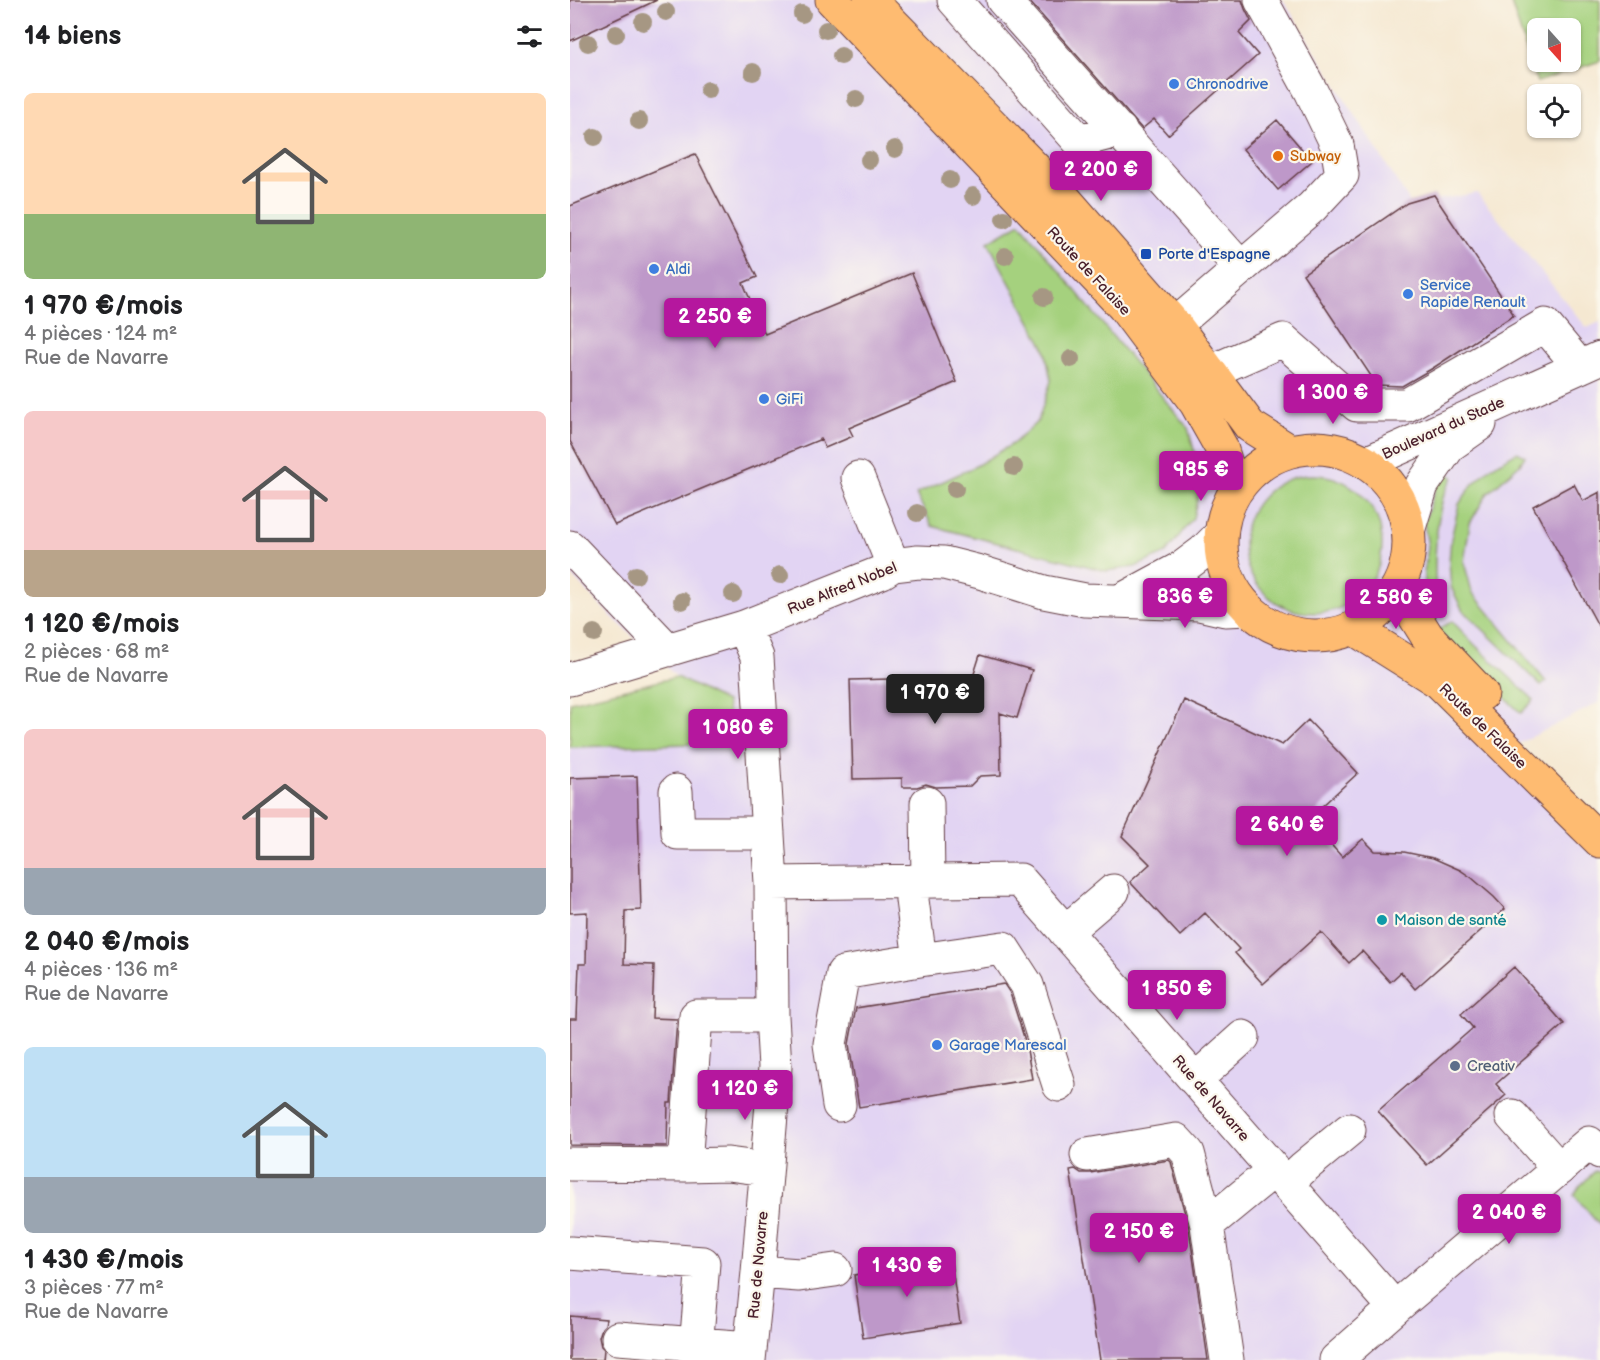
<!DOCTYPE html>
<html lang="fr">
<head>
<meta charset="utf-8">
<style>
  :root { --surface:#fff; --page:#f6f6f6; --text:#202124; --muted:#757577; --accent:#b5179e }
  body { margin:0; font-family:"Balsamiq Sans",sans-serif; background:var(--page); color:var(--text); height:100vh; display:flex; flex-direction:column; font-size:22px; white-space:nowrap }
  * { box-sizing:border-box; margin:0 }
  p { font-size:20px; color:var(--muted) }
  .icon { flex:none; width:33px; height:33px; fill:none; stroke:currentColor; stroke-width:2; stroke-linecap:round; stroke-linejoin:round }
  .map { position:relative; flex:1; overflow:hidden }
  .panel { display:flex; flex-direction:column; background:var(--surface); width:570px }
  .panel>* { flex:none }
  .needle { width:39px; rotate:159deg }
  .buttons { position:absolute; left:957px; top:18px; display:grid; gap:12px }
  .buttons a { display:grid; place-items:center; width:54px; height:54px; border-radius:9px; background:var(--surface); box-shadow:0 2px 4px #0004; font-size:30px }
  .price { position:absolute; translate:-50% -51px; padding:0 14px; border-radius:6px; background:var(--accent); color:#fff; font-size:20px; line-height:39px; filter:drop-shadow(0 2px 3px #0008) }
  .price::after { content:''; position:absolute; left:50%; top:36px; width:18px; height:14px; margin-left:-9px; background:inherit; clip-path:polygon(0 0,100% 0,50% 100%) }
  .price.on { background:#222; color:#fff }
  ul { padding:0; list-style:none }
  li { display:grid; align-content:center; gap:12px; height:318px; padding:0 24px }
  li span { display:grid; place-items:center; height:186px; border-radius:9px; color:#555 }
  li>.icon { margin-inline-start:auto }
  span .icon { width:108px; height:108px; fill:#fffc; stroke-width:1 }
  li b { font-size:26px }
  h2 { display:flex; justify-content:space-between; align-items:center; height:72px; padding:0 24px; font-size:26px }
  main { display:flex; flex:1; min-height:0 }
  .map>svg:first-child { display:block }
  .built { fill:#e2d4f3 }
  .green { fill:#a5d17e; stroke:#787854; stroke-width:1.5; fill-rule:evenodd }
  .building { fill:#be98c9 }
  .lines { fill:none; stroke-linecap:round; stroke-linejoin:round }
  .minor-casing { stroke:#643d44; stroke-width:35 }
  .major-casing { stroke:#643d44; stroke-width:35 }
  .minor { stroke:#fff; stroke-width:33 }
  .major { stroke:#febb71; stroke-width:33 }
  .tree { fill:#a69783 }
  .shop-dot { fill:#3f7fe0; stroke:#fbf7ec; stroke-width:2 }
  .food-dot { fill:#e8710a; stroke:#fbf7ec; stroke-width:2 }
  .transit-dot { fill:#1a4fb4; stroke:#fbf7ec; stroke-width:2 }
  .culture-dot { fill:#0f9aa8; stroke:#fbf7ec; stroke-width:2 }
  .service-dot { fill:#5c6f8a; stroke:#fbf7ec; stroke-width:2 }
  .labels { text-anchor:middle; stroke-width:4.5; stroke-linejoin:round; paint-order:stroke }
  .shop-label { font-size:15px; fill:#366cbe; stroke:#fbf7ec; text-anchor:start }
  .food-label { font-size:15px; fill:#c56008; stroke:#fbf7ec; text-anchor:start }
  .transit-label { font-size:15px; fill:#164399; stroke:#fbf7ec; text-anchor:start }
  .street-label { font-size:15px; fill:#4a1f2b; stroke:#fbf7ec }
  .culture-label { font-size:15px; fill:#0d838f; stroke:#fbf7ec; text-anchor:start }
  .service-label { font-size:15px; fill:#4e5e75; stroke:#fbf7ec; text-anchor:start }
</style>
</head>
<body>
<main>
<section class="panel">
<h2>14 biens<svg class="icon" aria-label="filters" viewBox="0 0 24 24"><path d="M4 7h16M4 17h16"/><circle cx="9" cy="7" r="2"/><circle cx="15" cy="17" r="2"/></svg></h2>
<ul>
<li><span style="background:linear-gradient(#ffd9b3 65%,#8fb573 0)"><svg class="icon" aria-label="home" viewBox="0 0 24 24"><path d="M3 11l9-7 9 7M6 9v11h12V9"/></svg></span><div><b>1 970 €/mois</b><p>4 pièces · 124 m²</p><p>Rue de Navarre</p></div></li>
<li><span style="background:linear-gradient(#f6c9c9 75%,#b9a48a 0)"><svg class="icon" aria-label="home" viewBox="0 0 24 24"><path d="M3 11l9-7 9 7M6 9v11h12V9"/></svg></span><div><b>1 120 €/mois</b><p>2 pièces · 68 m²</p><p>Rue de Navarre</p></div></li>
<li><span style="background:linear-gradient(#f6c9c9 75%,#9aa5b1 0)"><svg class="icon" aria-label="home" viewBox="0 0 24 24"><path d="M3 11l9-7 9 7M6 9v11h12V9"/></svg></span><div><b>2 040 €/mois</b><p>4 pièces · 136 m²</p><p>Rue de Navarre</p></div></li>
<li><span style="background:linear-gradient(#bfe0f5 70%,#9aa5b1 0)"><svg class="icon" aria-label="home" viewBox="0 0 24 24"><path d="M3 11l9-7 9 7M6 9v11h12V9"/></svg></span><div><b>1 430 €/mois</b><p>3 pièces · 77 m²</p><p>Rue de Navarre</p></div></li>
</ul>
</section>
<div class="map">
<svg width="1030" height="1360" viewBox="0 0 1030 1360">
  <rect width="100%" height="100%" fill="#fbf7ec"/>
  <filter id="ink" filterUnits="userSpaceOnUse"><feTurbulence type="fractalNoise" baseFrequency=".0167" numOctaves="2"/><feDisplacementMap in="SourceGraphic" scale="12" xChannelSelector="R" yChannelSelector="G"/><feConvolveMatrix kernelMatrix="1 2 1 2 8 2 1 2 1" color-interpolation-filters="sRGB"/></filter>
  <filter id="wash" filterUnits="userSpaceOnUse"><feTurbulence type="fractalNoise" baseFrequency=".008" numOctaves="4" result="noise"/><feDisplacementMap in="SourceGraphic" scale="24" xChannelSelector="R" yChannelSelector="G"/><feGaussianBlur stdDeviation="1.35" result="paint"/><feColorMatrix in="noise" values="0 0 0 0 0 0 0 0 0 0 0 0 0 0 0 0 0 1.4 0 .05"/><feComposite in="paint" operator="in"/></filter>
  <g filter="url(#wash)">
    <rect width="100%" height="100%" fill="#f5e8d1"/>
    <path class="built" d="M0 0H713L841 204 907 193 1017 328 1030 322V702L946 745 1030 836V1360H0V747L162 743 156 702 107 677 40 615 0 574Z"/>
    <path class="green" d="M940 0H1030V61L967 82ZM968 28H1000V62H968Z
      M450 223 618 428 632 479 623 518 596 553 565 567 536 571 362 526 346 494 406 466 444 443 468 421 481 381 475 349 418 242Z
      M947 452 955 456 950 464 917 494 900 523 894 562 902 592 976 682 971 686 892 609 881 587 879 562 881 539 889 504 902 485 921 467Z
      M872 469 883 477C880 484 875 491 873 498 864 531 864 567 866 601L857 606 854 572 858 547 854 523Z
      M674 544a69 69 0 1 1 138 0a69 69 0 1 1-138 0Z
      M882 621 905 645 964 700 951 713 888 654 868 630Z
      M107 677 156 702 163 743 0 747V702Z
      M1025 1171 1030 1173V1226L1004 1195 1010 1186Z"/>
    <g id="blocks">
      <path class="building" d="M0 0H87L0 41Z
        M458 0H672L675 9 681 21 669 33 688 55 598 135 584 119 572 129Z
        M707 120 742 161 708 190 673 149Z
        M125 154 187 277 173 283 195 334 342 273 387 382 279 428 283 436 255 448 251 439 45 525 0 441V206Z
        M864 195 944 315 863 368 832 386 807 385 733 274 837 203Z
        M1004 484 1013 501 1030 492V629L963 506Z
        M410 655 462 670 447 718 430 713 431 775 410 776 400 786 366 787 356 784 347 787H332V778L283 779 280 680 403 677Z
        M614 700 712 745 738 720 788 773 738 819 772 857 793 839 805 851 834 852 863 858 890 870 902 878 924 897 935 909 845 989 831 972 820 982 792 951 779 963 751 932 693 984 665 953 669 949 635 913 610 936 560 882 580 864 552 836Z
        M67 776 71 910 55 911 54 964 84 965 82 1018 107 1019 101 1103H98L97 1146 0 1145V1019H7L9 964H16L17 912 0 913V778Z
        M944 967 994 1024 926 1084 936 1095 857 1165 808 1111 903 1028 891 1014Z
        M434 984 440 993 456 1044 462 1079 289 1107 279 1044 286 1008Z
        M599 1160 601 1162 619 1229 638 1360H530L500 1170 505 1169 511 1173H520Z
        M330 1252 343 1266 381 1261 390 1323 293 1338 284 1275 316 1270Z
        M0 1316 36 1319 35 1325 32 1328 29 1337 31 1346 34 1349 33 1360H0Z"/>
    </g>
  </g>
  <g filter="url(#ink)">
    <use href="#blocks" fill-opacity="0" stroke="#643d44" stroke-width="1.5"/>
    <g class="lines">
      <defs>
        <path id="minor" d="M384 0 509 141 550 130
          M433 0 671 268 605 325
          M671 268 742 207 772 175 767 145 741 91 691 0
          M640 372 713 340 787 405H837L975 325 1010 367
          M796 463 1030 358
          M288 478 323 565
          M839 528 852 485 880 445 910 424
          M0 547 98 650
          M552 600 613 567 633 552 650 535
          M174 627 187 657 201 883 202 1016 205 1067 188 1272 179 1360
          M0 679 174 627 312 572 323 565 348 562 374 563 410 572 474 592 515 600 629 604 655 610 678 609
          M106 791 108 833H198
          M357 803 358 881
          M343 881 342 900 350 960
          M201 883 450 880 825 1308 766 1360
          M495 932 543 891
          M625 1080 673 1037
          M269 1105 260 1044 273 973 350 960 433 948 457 985 489 1085
          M942 1116 989 1169
          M517 1155 606 1140 618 1153 637 1225
          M0 1164 115 1165 158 1164 196 1169
          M115 1165 126 1016H202
          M716 1184 733 1168 779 1130
          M0 1253 133 1263 125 1360
          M188 1272 229 1275 265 1270
          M825 1308 1019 1143 1030 1152
          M48 1338 180 1348
          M657 1360 637 1225 704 1170"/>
        <path id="major" d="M262 0 554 307 626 403 651 447 658 470 666 489
          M300 0 494 198 605 325 680 426 720 451
          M651 542a94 94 0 1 1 188 0a94 94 0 1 1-188 0Z
          M827 588 857 636 912 694
          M783 628 869 682 1030 841"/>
      </defs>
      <use href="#minor" class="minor-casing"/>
      <use href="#major" class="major-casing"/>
      <use href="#minor" class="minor"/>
      <use href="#major" class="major"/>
    </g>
    <g class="tree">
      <circle cx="96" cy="12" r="9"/>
      <circle cx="232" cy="14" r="9"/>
      <circle cx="73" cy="22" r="9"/>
      <circle cx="256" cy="30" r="9"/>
      <circle cx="46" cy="34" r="9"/>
      <circle cx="18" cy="43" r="9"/>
      <circle cx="271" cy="56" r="9"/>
      <circle cx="183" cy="72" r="9"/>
      <circle cx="138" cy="90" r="9"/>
      <circle cx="286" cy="99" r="9"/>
      <circle cx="69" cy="121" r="9"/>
      <circle cx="25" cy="137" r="9"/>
      <circle cx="325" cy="149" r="9"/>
      <circle cx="299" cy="160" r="9"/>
      <circle cx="380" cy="180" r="9"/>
      <circle cx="403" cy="196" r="9"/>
      <circle cx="434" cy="219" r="9"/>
      <circle cx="435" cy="256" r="9"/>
      <circle cx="474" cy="297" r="9"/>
      <circle cx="501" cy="359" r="9"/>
      <circle cx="444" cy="467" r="9"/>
      <circle cx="385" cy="489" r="9"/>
      <circle cx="347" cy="513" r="9"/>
      <circle cx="66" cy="575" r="9"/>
      <circle cx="210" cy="575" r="9"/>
      <circle cx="163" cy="594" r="9"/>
      <circle cx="112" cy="601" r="9"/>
      <circle cx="24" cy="633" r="9"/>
    </g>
  </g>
  <g class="shop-dot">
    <circle cx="604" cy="84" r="6"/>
    <circle cx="84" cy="269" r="6"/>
    <circle cx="838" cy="294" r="6"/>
    <circle cx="194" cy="399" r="6"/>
    <circle cx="367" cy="1045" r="6"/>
  </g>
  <circle class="food-dot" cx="708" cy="156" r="6"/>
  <rect class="transit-dot" x="570" y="248" width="12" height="12" rx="3"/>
  <circle class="culture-dot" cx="812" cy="920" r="6"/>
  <circle class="service-dot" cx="885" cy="1066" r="6"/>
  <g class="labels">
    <g class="shop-label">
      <text x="616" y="89">Chronodrive</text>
      <text x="96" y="274">Aldi</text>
      <text x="850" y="290">Service<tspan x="850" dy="17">Rapide Renault</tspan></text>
      <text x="206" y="404">GiFi</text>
      <text x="379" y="1050">Garage Marescal</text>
    </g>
    <g class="food-label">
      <text x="720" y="161">Subway</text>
    </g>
    <g class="transit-label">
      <text x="588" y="259">Porte d'Espagne</text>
    </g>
    <g class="street-label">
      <text transform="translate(519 271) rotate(47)" y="5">Route de Falaise</text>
      <text transform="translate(873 428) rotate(-24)" y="5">Boulevard du Stade</text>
      <text transform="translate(272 588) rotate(-22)" y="5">Rue Alfred Nobel</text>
      <text transform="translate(913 726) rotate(44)" y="5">Route de Falaise</text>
      <text transform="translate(641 1098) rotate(49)" y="5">Rue de Navarre</text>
      <text transform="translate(188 1265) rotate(-85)" y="5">Rue de Navarre</text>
    </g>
    <g class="culture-label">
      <text x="824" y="925">Maison de santé</text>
    </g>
    <g class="service-label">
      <text x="897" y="1071">Creativ</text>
    </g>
  </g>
</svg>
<div class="buttons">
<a><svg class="needle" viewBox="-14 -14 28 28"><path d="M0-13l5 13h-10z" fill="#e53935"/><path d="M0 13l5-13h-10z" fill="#757577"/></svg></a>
<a><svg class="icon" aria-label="locate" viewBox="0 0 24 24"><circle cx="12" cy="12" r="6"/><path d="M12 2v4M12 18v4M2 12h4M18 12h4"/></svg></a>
</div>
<b class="price" style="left:531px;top:202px">2 200 €</b>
<b class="price" style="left:145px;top:349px">2 250 €</b>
<b class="price" style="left:763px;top:425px">1 300 €</b>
<b class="price" style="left:631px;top:502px">985 €</b>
<b class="price" style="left:615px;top:629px">836 €</b>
<b class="price" style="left:826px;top:630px">2 580 €</b>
<b class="price on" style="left:365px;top:725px">1 970 €</b>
<b class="price" style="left:168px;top:760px">1 080 €</b>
<b class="price" style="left:717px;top:857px">2 640 €</b>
<b class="price" style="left:607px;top:1021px">1 850 €</b>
<b class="price" style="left:175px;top:1121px">1 120 €</b>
<b class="price" style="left:939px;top:1245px">2 040 €</b>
<b class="price" style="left:569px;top:1264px">2 150 €</b>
<b class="price" style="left:337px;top:1298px">1 430 €</b>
</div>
</main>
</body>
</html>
